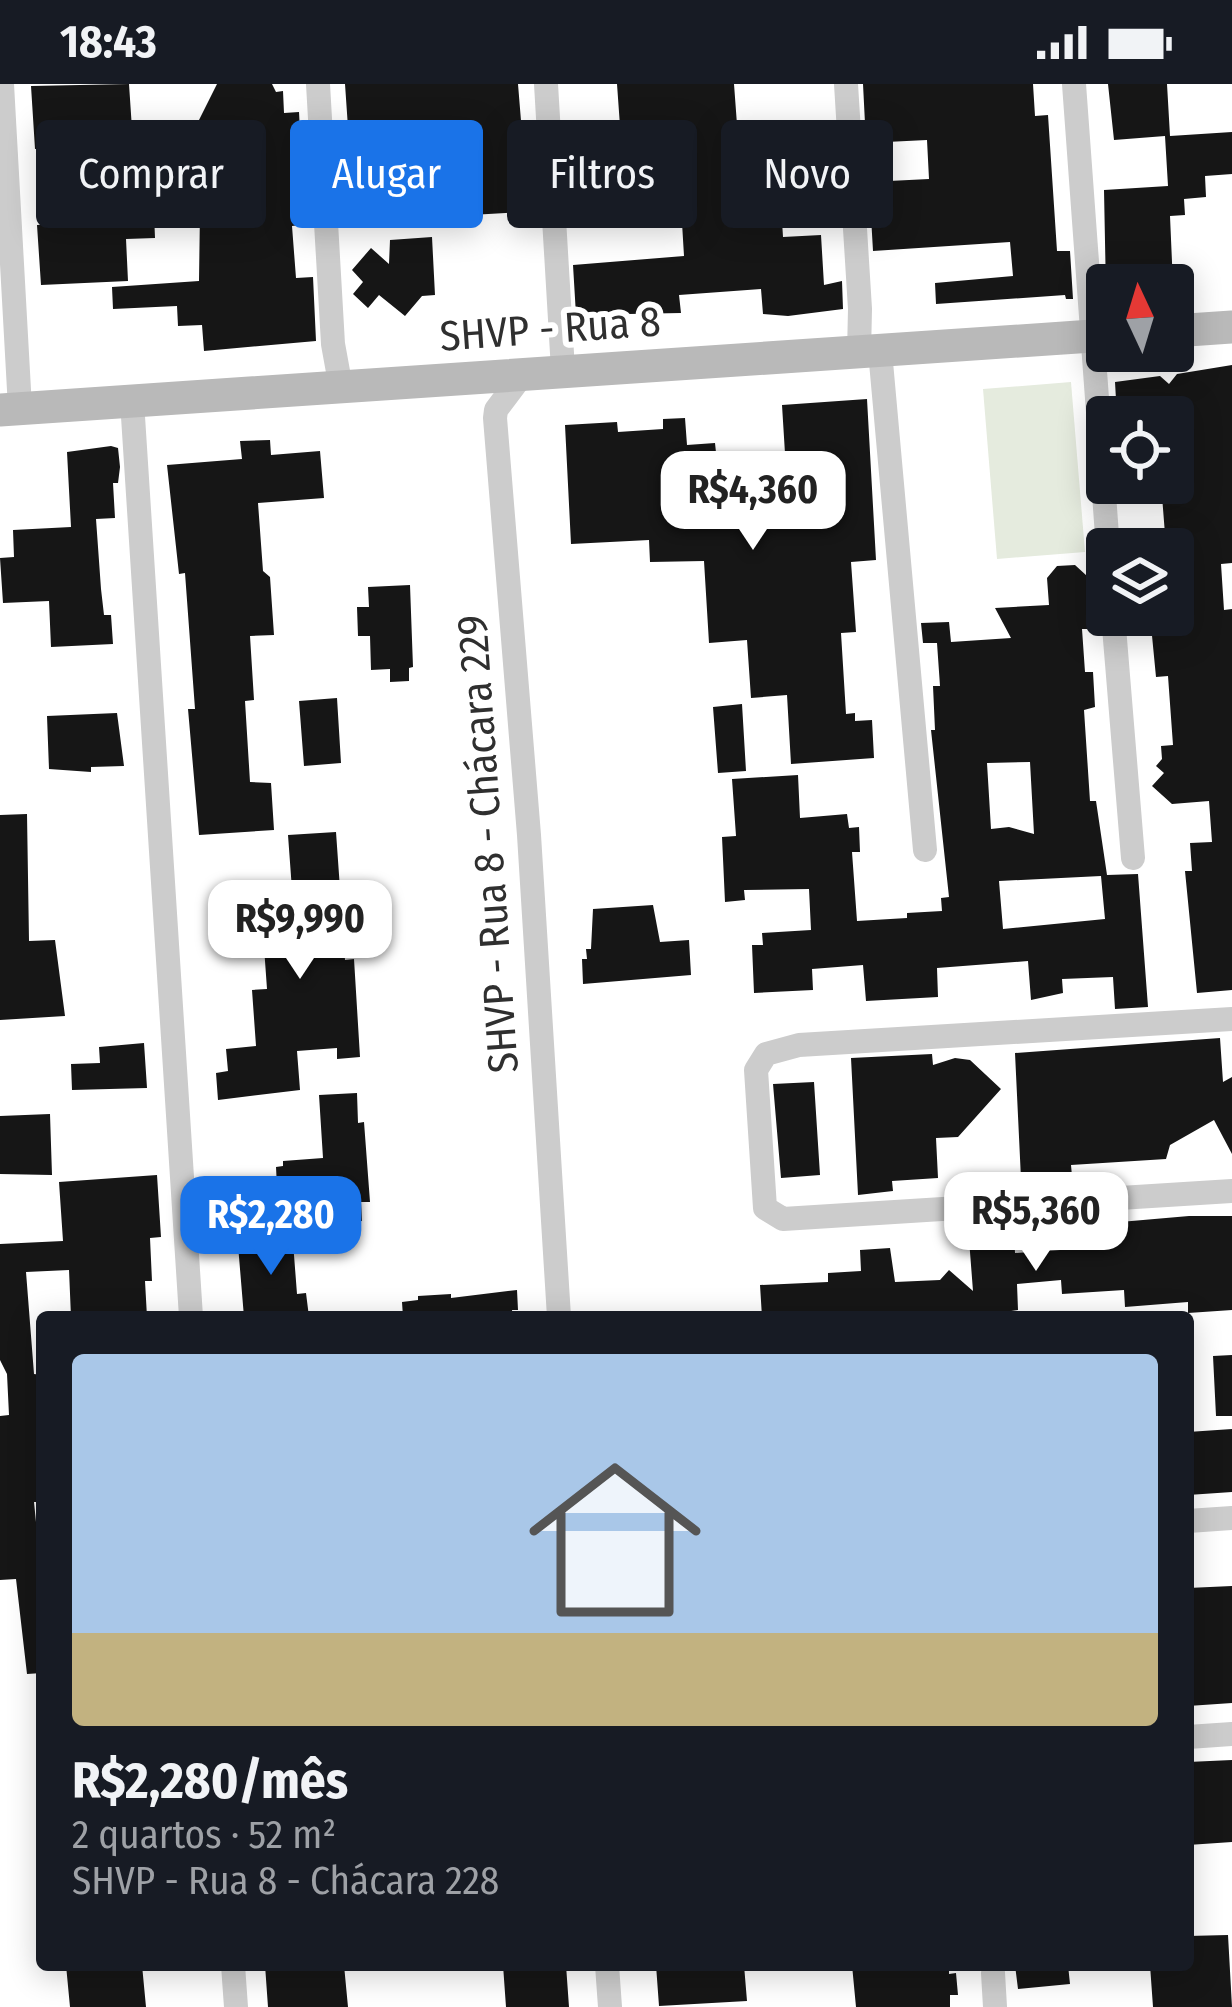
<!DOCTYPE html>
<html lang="pt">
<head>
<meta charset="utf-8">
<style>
  :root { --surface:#171b24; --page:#20242c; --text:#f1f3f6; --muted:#9ea1a6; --accent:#1a73e8 }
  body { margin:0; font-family:"Fira Sans Condensed",sans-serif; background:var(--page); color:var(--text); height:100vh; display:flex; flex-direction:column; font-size:45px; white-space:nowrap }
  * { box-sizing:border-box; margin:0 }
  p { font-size:39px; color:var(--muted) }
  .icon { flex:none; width:66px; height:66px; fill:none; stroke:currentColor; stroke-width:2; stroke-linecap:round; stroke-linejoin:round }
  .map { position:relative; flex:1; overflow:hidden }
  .panel { position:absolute; left:36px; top:1227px; width:1158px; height:660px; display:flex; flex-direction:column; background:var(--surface); border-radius:12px; box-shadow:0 6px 30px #0003 }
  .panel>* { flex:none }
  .guide { position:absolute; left:36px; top:36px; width:1161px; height:108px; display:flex; gap:24px }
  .needle { width:78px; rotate:356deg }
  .buttons { position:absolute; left:1086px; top:180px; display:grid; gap:24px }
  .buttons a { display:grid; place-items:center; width:108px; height:108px; border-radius:12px; background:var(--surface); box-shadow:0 6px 30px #0003; font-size:60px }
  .price { position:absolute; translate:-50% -102px; padding:0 27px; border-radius:24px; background:#fff; color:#222; font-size:39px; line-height:78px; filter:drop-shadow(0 3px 6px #0008) }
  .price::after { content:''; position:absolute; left:50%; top:72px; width:36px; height:27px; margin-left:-18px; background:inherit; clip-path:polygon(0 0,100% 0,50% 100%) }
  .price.selected { background:var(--accent); color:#fff }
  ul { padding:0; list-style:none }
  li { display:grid; align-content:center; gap:24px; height:636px; padding:0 36px }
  li span { display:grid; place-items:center; height:372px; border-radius:12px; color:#555 }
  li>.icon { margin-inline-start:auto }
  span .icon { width:216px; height:216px; fill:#fffc; stroke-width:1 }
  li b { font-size:51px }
  .tag { padding:0 42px; border-radius:12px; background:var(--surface); box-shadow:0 6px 30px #0003; font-size:42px; line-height:108px }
  .tag.selected { background:var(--accent); color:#fff }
  .status { display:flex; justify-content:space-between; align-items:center; height:84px; padding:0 60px; background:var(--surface); direction:ltr }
  .status svg { height:33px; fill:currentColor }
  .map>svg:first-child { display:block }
  .green { fill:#e5ebde }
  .building { fill:#161616; fill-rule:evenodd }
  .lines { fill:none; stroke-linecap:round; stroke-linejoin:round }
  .street { stroke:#ccc; stroke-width:24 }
  .secondary { stroke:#b9b9b9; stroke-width:33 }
  .labels { text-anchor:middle; stroke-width:12; stroke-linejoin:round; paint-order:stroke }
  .street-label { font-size:42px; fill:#2f2f2f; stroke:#fff }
</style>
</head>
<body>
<div class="status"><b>18:43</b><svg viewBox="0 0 49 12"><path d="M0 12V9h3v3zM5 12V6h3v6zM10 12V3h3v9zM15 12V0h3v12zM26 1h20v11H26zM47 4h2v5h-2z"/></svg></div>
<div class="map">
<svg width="1232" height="1923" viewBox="0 0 1232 1923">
  <rect width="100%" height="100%" fill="#fff"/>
  <path class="green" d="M1071 298 1085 468 997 475 983 305Z"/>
  <path class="building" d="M129 0 133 60 189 56 217 0H272L276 8 283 7 284 29 299 28 300 47 290 48 300 141 292 142 296 194 313 193 316 257 204 267 202 241 178 242 177 222 113 225 112 203 199 197 200 127 154 129 155 154 126 155 128 197 41 201 37 141 132 134 130 110 129 88 93 90 91 61 35 65 31 2Z
    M345 0H518L522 49V82H518L523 128 436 133 434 111 370 114 368 80 343 81V58H349Z
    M617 0H734L740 81 754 80 757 123 781 121 783 153 821 151 824 201 842 197 843 225 788 232 763 230 761 205 679 211 681 229 576 231 573 181 684 172 676 39 620 42Z
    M863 0H1033L1035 32 1048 31 1057 167H1070L1073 215H1066L1065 211 936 220 935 199 1013 192 1010 158 873 167 869 98 929 95 927 56 866 59Z
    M1108 0H1167L1170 52 1232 48V90L1205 92 1206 113 1184 115 1185 131 1170 132 1173 201H1107L1106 208 1104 106 1168 102 1165 52 1114 56Z
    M604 43 608 90 568 95 565 45Z
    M432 153 435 211 422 212 405 232 379 211 368 224 353 210 363 198 352 186 371 164 389 180 390 156Z
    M1232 281V479L1221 480 1224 526 1232 525V906L1197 909 1185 787H1192L1190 759 1212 758 1209 717 1172 720 1152 702 1164 689 1156 682 1162 675 1161 662 1173 661 1168 592 1156 593 1150 531H1173V462L1166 463 1161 399H1173V333H1117L1115 298 1160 292 1169 300 1177 290Z
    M867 315 876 476 851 478 856 548 841 549 846 630 855 629V637L872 636 874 674 791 680 787 611 751 614 747 556 709 559 704 477 650 478 649 456 571 460 565 341 617 338 618 348 663 345V335L685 334 687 361 715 359 717 378 688 381 692 442 789 434 782 321Z
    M270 356 271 371 320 367 324 414 258 419 263 487 270 493 274 551 250 552 254 616 245 617 250 698 271 699 274 746 199 751 188 625H195L185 489 179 490 167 381 242 375 240 357Z
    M111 362 118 364 120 383 118 399H113L115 434 96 435 101 505 104 531H111L113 560 51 563 49 517 3 519 0 474 14 473 13 446 71 443 67 368Z
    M1075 481 1087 492 1091 545H1082L1085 588H1093L1095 623 1084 626 1090 717H1096L1107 791 1138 790 1148 923 1115 925 1113 893 1062 895 1063 909 1031 916 1028 877 937 884 938 913 866 917 863 881 812 885 813 906 754 909 752 861H763L762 849 811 846 809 805 744 806 745 816 725 818 722 753 736 752 732 695 798 691 800 734 847 730 849 744 859 743 860 768H852L857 837 907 834V829L942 827 941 814 949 813 931 646H935L933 602H940L937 559H923L921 539 949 538 951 558 1011 554 995 524 1049 521 1047 494 1057 482ZM1030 678 1034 750 1009 743 991 745 987 679ZM1101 792 1105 835 1003 845 999 797Z
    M410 501 413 583 409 584V597L390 598V585L371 586 370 552H358L357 523H369L368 503Z
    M337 614 341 679 304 682 299 617Z
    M742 620 746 687 718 689 713 623Z
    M117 629 124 682 91 683V688L49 685 47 632Z
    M27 730 29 857 55 856 65 932 0 936V731Z
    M336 748 345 876 354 875 360 973 337 975V964L297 967 300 1006 218 1016 216 989 228 987 226 965 256 962 252 906 267 905 263 849 295 847 288 751Z
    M653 821 660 858 689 856 691 891 583 900 582 875H587L586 865H591L593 825Z
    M1220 954 1223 998 1232 993V1070L1214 1036 1170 1061 1166 1075 1071 1081 1072 1092 1021 1095 1015 969Z
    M144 959 147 1004 72 1006 71 980 100 979 99 963Z
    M932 970 933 981 955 974 970 976 1001 1005 958 1053 936 1054 938 1094 892 1097 893 1107 858 1111 851 974Z
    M814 998 820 1091 781 1094 773 1000Z
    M357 1009 358 1039 364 1038 370 1118H361L362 1137 279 1143 276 1083 283 1082V1077L323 1074 319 1011Z
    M50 1030 52 1091 0 1090V1032Z
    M157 1091 161 1153 150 1154 152 1197H145L147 1233H71L69 1186 26 1188 34 1290 42 1291V1403H39L40 1418H34L42 1498V1589L27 1590 16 1495 0 1496V1332L9 1331 7 1290 0 1276V1160L63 1157 59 1098Z
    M1189 1132H1232V1226L1188 1229V1218L1125 1223 1124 1206 1062 1210 1061 1196 1017 1200 1018 1226 971 1233H762L760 1201 828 1198V1189L861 1187 860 1166 890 1164 895 1198 940 1196 949 1186 973 1207 969 1155 975 1153 1014 1150 1015 1169 1060 1166 1058 1140 1073 1153 1089 1134 1097 1140Z
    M292 1145 297 1210 306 1209 309 1233H244L238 1161H246L245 1156 271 1154 270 1146Z
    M517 1206 518 1226H512L513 1233H403L402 1218 418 1216V1212L451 1210V1214Z
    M1232 1271V1332H1216L1213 1272Z
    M1232 1345V1408L1188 1411V1348Z
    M1232 1502V1619L1188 1622V1504Z
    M1232 1676V1758L1188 1761V1678Z
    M1228 1851 1232 1923H1153L1150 1881H1188V1852Z
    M66 1881H142L146 1923H70Z
    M265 1881H344L348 1923H268Z
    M503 1881H566L569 1923H506Z
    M656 1881H744L747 1917 659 1922Z
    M852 1881H949V1890L956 1889 958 1911H950V1923H856Z
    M1015 1881H1068L1070 1900 1018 1905Z"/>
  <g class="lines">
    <path class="street" d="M2 0 20 324
      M318 0 333 260 341 304
      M546 0 563 286
      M846 0 860 225 859 269
      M1074 0 1108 465
      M880 267 925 766
      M523 290 496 326 495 334 529 751 559 1233
      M132 317 191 1233
      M1113 531 1133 774
      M1232 935 799 961 766 970 756 986 765 1124 783 1135 1232 1107
      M1188 1437 1232 1434
      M1188 1653 1232 1650
      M233 1881 236 1923
      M607 1881 610 1923
      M993 1889 995 1923"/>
    <path class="secondary" d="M1173 247 1232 243
      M0 326 1107 251"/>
  </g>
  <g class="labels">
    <g class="street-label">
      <text transform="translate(550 244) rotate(-4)" y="15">SHVP - Rua 8</text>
      <text transform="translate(487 760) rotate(-94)" y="15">SHVP - Rua 8 - Chácara 229</text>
    </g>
  </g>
</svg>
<div class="buttons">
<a><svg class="needle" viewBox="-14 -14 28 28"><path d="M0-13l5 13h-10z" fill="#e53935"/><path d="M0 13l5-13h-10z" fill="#9ea1a6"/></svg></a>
<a><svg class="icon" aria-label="locate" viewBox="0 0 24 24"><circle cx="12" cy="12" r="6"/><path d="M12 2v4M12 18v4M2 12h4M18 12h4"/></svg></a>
<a><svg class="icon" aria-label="layers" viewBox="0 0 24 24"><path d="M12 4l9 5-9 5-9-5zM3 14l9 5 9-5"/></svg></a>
</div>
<b class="price" style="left:753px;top:469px">R$4,360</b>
<b class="price" style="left:300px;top:898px">R$9,990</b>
<b class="price" style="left:1036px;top:1190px">R$5,360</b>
<b class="price selected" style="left:271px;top:1194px">R$2,280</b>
<div class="guide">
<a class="tag">Comprar</a>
<a class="tag selected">Alugar</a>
<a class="tag">Filtros</a>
<a class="tag">Novo</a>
</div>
<section class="panel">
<ul>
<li><span style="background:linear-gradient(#a9c7e8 75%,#c2b280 0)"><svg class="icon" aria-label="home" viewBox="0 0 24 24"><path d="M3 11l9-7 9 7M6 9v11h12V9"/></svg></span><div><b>R$2,280/mês</b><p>2 quartos · 52 m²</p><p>SHVP - Rua 8 - Chácara 228</p></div></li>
</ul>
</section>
</div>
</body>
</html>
